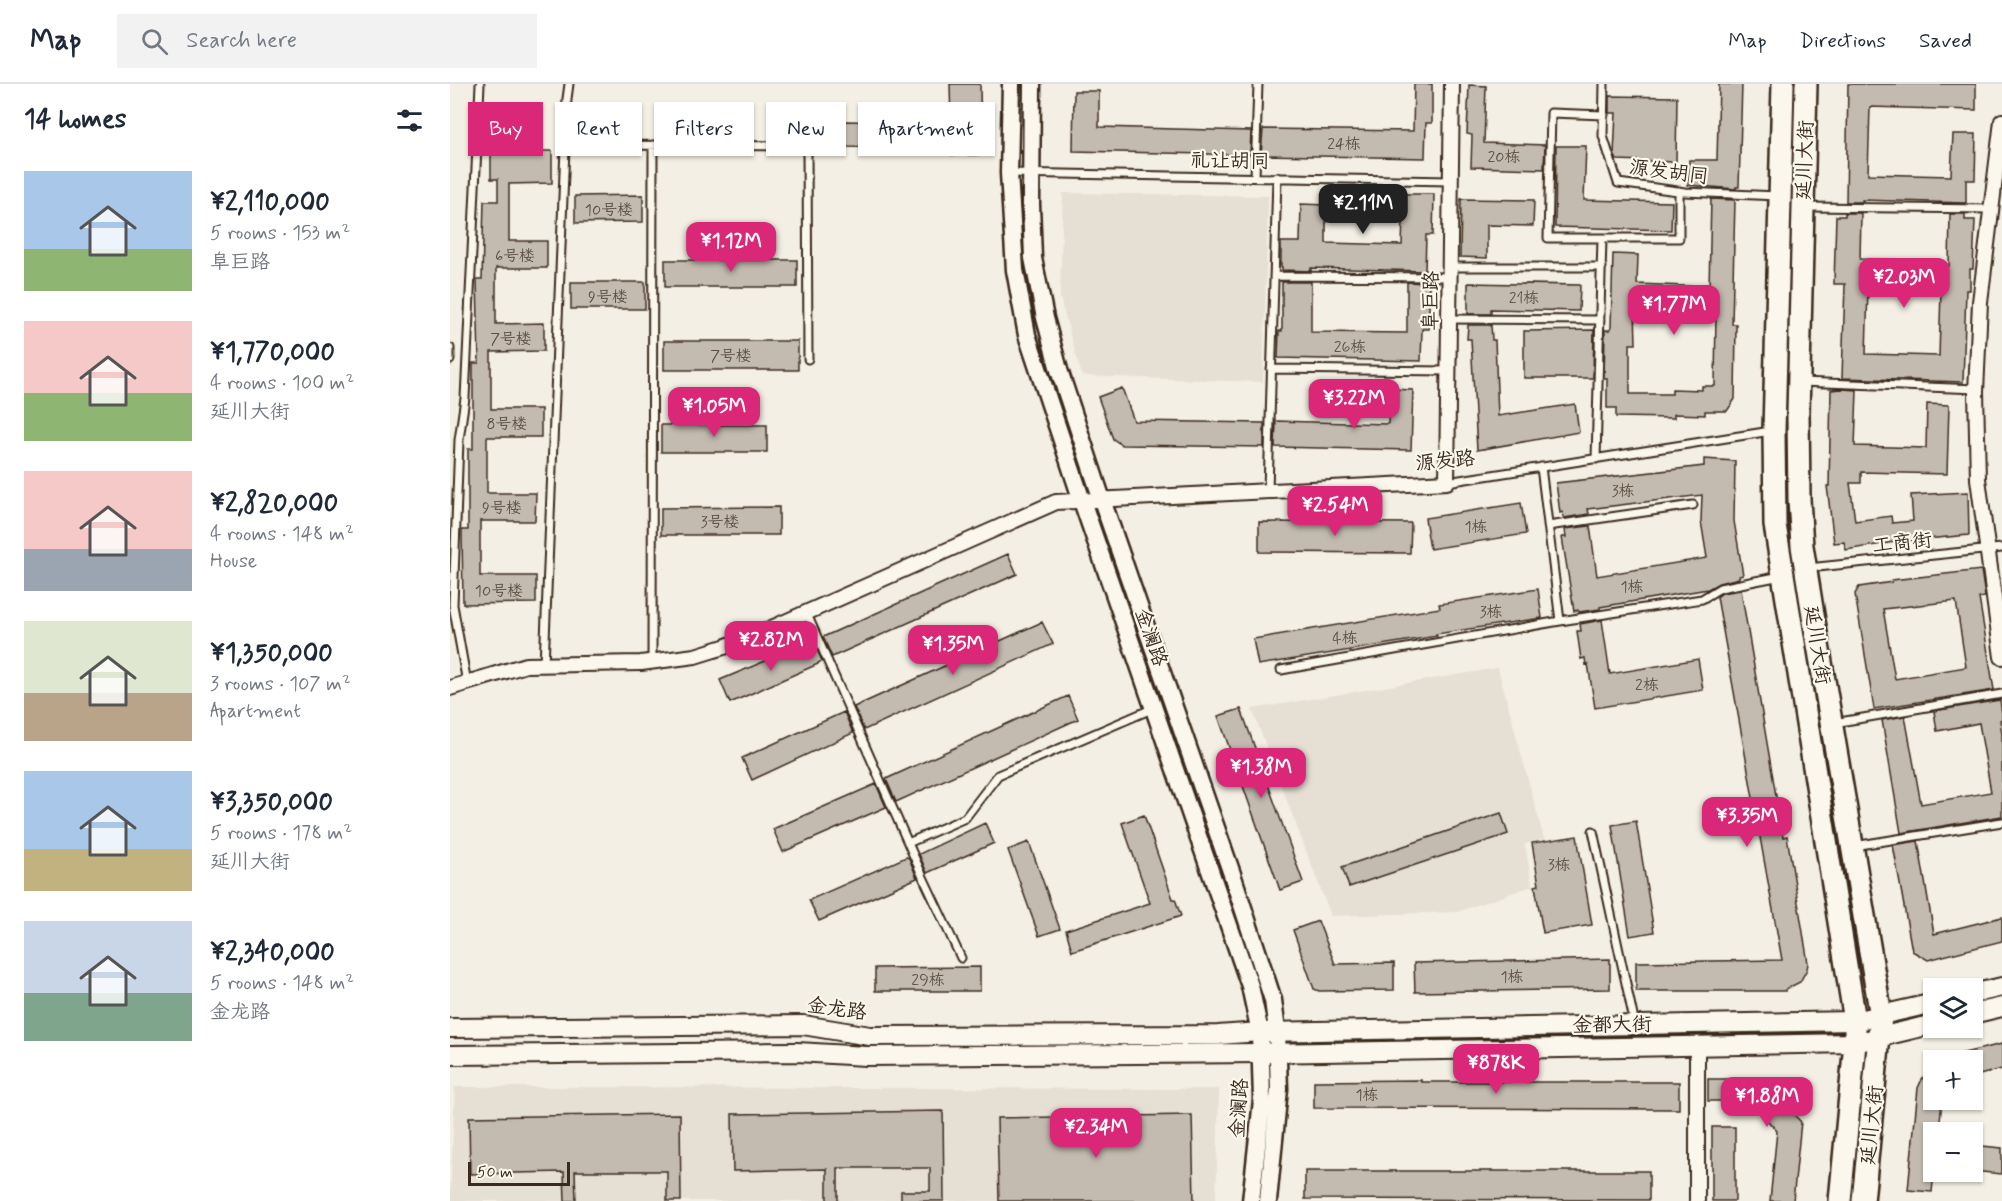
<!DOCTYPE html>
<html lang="en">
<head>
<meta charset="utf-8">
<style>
  :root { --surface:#fff; --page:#f2f2f3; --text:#1f2937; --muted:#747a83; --line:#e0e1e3; --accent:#db2777 }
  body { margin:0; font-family:Mynerve,"LXGW WenKai TC",sans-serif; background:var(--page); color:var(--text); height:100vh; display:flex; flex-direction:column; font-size:22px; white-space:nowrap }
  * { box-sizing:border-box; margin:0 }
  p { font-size:20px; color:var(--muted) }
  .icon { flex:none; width:33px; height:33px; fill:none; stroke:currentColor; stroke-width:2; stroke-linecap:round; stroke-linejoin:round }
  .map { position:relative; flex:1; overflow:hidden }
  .panel { display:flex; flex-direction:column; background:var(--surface); width:450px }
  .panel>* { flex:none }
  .top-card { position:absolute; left:18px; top:18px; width:570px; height:54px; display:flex; gap:12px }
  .controls { position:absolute; left:1473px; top:894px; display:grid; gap:12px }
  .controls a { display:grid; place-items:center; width:60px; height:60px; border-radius:0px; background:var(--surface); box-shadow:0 2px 4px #0004; font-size:30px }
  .scale { position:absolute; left:18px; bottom:15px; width:102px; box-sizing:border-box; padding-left:6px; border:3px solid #3b2a1e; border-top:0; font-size:16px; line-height:21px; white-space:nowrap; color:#3b2a1e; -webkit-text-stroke:4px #fbf7ec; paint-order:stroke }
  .price { position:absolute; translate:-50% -51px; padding:0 14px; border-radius:12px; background:var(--accent); color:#fff; font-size:20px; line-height:39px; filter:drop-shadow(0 2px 3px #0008) }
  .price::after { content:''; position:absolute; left:50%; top:36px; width:18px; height:14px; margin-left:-9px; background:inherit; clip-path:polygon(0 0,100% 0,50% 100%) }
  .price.on { background:#222; color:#fff }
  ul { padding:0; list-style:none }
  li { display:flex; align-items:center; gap:18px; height:150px; padding:0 24px }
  li span { display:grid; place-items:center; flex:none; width:168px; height:120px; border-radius:0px; color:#555 }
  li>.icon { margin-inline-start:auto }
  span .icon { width:72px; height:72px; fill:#fffc; stroke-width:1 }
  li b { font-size:26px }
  h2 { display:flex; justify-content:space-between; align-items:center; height:72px; padding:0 24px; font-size:26px }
  .tag { padding:0 21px; border-radius:0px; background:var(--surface); box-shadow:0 2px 4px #0004; font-size:21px; line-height:54px }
  .tag.on { background:var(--accent); color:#fff }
  header { display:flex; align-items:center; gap:36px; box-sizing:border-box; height:84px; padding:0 30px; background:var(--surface); border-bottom:2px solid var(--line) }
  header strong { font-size:28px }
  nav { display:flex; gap:33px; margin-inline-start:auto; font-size:21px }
  .search { width:420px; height:54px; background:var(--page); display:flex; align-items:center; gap:15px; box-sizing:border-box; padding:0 21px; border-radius:0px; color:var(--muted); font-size:22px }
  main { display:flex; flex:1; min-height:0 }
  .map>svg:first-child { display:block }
  .built { fill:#e5dfd4 }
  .building { fill:#c3bbb0; stroke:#3b2a1e; stroke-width:1.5; fill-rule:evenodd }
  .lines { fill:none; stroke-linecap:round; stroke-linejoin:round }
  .service-casing { stroke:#3b2a1e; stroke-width:11 }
  .minor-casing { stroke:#3b2a1e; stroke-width:18 }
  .tertiary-casing { stroke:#3b2a1e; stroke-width:21 }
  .secondary-casing { stroke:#3b2a1e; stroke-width:22 }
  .primary-casing { stroke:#3b2a1e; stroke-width:26 }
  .service { stroke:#fbf7ec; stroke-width:7 }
  .minor { stroke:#fbf7ec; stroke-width:14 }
  .tertiary { stroke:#fbf7ec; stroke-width:16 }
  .secondary { stroke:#fbf7ec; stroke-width:18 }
  .primary { stroke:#fbf7ec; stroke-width:21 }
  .labels { text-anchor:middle; stroke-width:4.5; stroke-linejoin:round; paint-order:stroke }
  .number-label { font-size:16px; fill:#5d4e42 }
  .street-label { font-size:20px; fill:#3b2a1e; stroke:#fbf7ec }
</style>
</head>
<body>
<header>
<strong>Map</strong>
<div class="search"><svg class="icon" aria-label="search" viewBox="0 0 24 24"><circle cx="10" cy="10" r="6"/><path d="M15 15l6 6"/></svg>Search here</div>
<nav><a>Map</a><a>Directions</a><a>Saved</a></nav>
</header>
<main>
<section class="panel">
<h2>14 homes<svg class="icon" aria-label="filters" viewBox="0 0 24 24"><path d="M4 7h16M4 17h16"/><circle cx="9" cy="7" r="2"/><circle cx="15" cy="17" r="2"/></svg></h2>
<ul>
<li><span style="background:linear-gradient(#a9c7e8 65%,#8fb573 0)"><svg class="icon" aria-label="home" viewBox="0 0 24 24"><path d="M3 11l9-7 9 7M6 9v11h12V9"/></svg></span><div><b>¥2,110,000</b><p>5 rooms · 153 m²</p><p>阜巨路</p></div></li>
<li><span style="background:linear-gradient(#f6c9c9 60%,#8fb573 0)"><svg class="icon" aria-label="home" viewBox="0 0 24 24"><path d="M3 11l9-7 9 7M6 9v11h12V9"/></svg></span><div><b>¥1,770,000</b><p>4 rooms · 100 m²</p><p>延川大街</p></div></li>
<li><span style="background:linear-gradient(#f6c9c9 65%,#9aa5b1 0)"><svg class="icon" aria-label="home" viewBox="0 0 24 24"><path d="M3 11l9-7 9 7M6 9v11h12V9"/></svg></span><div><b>¥2,820,000</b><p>4 rooms · 148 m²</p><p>House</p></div></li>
<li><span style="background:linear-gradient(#dfe7d0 60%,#b9a48a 0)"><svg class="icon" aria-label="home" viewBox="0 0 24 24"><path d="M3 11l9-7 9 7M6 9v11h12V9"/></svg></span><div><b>¥1,350,000</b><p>3 rooms · 107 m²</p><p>Apartment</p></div></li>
<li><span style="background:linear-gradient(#a9c7e8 65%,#c2b280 0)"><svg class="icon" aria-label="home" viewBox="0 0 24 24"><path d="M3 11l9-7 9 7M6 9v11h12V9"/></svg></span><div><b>¥3,350,000</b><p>5 rooms · 178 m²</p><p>延川大街</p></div></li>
<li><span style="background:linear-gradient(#c9d6e8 60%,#7fa58c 0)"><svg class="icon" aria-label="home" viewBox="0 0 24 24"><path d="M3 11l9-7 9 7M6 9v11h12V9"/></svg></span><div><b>¥2,340,000</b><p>5 rooms · 148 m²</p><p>金龙路</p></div></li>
</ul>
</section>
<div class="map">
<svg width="1552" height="1117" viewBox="0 0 1552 1117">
  <rect width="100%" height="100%" fill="#f3efe4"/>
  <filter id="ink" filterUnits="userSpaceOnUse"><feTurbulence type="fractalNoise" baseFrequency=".0167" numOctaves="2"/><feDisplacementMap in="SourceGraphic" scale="12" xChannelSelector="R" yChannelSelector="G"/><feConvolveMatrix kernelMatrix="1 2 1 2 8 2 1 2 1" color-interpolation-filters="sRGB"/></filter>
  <g filter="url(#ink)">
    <path class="built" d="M613 109 818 112 813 298 632 292 610 214Z
      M1048 584 1094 755 1075 760 1082 802 1007 828 881 832 802 625Z
      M5 1003 769 1005 766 1117H0Z"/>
    <path class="building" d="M500 0H530L531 71H501V65L395 63V37L501 39Z
      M964 0H982V39H976L975 74 811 71 813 45 963 47Z
      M1269 0H1292L1289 103H1286V105L1238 101 1239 76H1267Z
      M1398 0H1526V26L1420 23 1418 90 1501 92 1503 50H1526L1525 96H1516V119L1412 116V118H1396Z
      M1019 1 1036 2 1034 59 1095 61 1094 85 1021 83 1022 51 1017 50Z
      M624 7H649V43L801 47 800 71 623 67Z
      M1159 12 1227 13 1226 78 1167 76 1164 70 1166 29H1159Z
      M42 22H55V25H65V43H42Z
      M1106 62H1136L1134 116 1222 118 1221 146 1105 143Z
      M47 64H75V67H102V99L59 100V157H97V184H46V240L94 239V267L41 268V325H91V353H37V409H86L85 437H30V492H86V519L13 520 12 446H18V365H23V279H29L27 195H32L34 117H48V95H41V66H47Z
      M954 110H984L983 151H976L975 187 861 184V187L832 186V183H831V158H850L851 120 877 121V113L954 114ZM876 133 953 134 952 161 876 159Z
      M193 111V138L125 139V112Z
      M1011 115 1084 116 1083 142 1037 141V174L1010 173Z
      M1261 115 1285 116 1282 240H1286L1285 315 1277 327H1255V331L1224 330V334L1166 333V324H1157V294H1154L1155 246H1160L1161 244 1163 170 1188 171 1187 200 1259 203ZM1185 225 1266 227 1265 302H1252V306L1222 305V310H1180V260H1186Z
      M1395 129H1411L1410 175 1463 176V181L1499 182 1500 130H1515V136H1525L1523 185H1520V206H1516L1513 298 1392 294 1395 200H1384L1386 132H1395ZM1418 204 1491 206 1489 272 1416 270Z
      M215 176H347V203H215Z
      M121 198H195V225H121Z
      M832 198H861V248L957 249V198L979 199V245H972L971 277 828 274 829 247H832Z
      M1018 199 1130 201 1129 227 1041 225V230H1018Z
      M1018 241H1041L1042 256H1045L1048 332 1125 320 1129 348 1027 366 1021 255H1017Z
      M1144 246 1143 294H1074V247Z
      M214 257H348V286H214Z
      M672 304 684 337 814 339V363L672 361 663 355 648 313Z
      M939 305 963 306 961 366 825 363 826 337 938 340Z
      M1392 305 1407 306 1405 362 1476 364 1477 320 1499 321 1497 390 1411 388V399H1400L1405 437 1441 432 1442 439 1463 437 1461 411 1518 408 1519 451 1444 458 1396 466 1394 458 1384 459 1377 402H1379L1381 306Z
      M211 341H317V368H211Z
      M1254 375 1285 377 1284 437 1293 491 1289 492V494L1269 499 1258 505 1150 523V525L1129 528 1128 526 1124 527 1112 453H1116L1115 445 1140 442 1147 492 1257 474 1251 437 1252 411 1138 425 1139 430 1114 434 1113 428 1110 429 1106 399 1254 382Z
      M1071 419 1076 450 980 465 975 434Z
      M329 423V451H211V424Z
      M809 438 961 439 960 469 809 468Z
      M558 470 567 490 382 573 373 553Z
      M1531 486 1535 513 1529 514 1544 606 1424 625 1405 510 1409 503 1442 498V496ZM1506 517 1516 583 1445 595 1433 525Z
      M1088 505 1092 534 986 550 987 552 808 581 803 555 990 524 989 520Z
      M1291 506 1333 753 1337 752 1358 879 1357 885 1350 898 1336 905V907H1186V878L1332 876 1267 513 1272 509Z
      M1152 536 1160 590 1248 575 1253 606 1145 624 1138 580 1136 581 1135 574 1131 575 1127 547H1131L1130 540Z
      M592 538 603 560 414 646 404 623Z
      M363 557 372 577 368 579V580L280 619 270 596Z
      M618 612 628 635 446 718 436 695Z
      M1550 616 1552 630V635L1550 636 1552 650V732L1451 749 1432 636 1455 632 1471 720 1541 708 1529 639 1487 647 1484 627Z
      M791 625 853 798 830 806 768 632Z
      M394 628 403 649 302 696 292 674Z
      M426 700 436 723 333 768 323 745Z
      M1051 729 1058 750 899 803 892 783Z
      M694 731 723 815H725L731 832 622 867 616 846 700 819 672 739Z
      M1186 737 1204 848 1180 852 1162 741Z
      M535 739 544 759 477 789 469 770Z
      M1127 752 1142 841 1093 849 1085 802 1089 801 1082 759Z
      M1468 757 1484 850 1552 833V857L1478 876 1462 867 1443 761Z
      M579 758 610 845 589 852 558 766Z
      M456 773 459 774 467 794 369 837 359 816Z
      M868 837 885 880 944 879V906L869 907 864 905 843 846Z
      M1160 875V905L965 908 964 879Z
      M530 883V907H425V884Z
      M1552 960V985L1522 993V976H1502L1501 972Z
      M1484 978V1016H1492L1489 1048H1484V1088L1482 1108 1458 1106 1468 1004 1472 995Z
      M1258 995H1310L1351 1038 1343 1117H1320L1327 1047 1300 1017H1258Z
      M971 996V998H1229V1025L864 1024V997Z
      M493 1027 494 1117H451V1107H480V1084H388V1117H377V1085L283 1087 282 1030Z
      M230 1030 231 1117H217V1087H125L126 1117H115L114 1088 20 1090 19 1033Z
      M742 1031 744 1117H549L547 1034Z
      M1262 1043H1285V1117H1262Z
      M1522 1061 1552 1064V1090L1522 1087Z
      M855 1087H1199V1116L855 1115Z"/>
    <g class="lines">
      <defs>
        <path id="service" d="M1154 0 1153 52 1168 99 1235 108 1328 112
          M1154 31 1101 29 1098 154H1229V107
          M115 61 357 62 358 275
          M559 89 1001 97
          M805 93 808 0
          M1355 123 1541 125
          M1000 183H1152
          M824 192 1000 193
          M999 235 1150 236
          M0 264V276
          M821 285 999 287
          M1351 298 1527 305
          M1146 375 1152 154
          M1091 383 1110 537
          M997 398 1321 347
          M818 407 827 93
          M1098 442 1243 421
          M1358 484 1552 464
          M356 528 473 793 511 874
          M202 578 203 61
          M94 581 117 15 119 0
          M831 586 1110 537 1252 515 1270 504 1331 492
          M17 599 3 521 9 356 15 314 30 0
          M1384 639 1552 610
          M1143 747 1185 941
          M458 759 515 734 548 691 704 624
          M1404 762 1552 738"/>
        <path id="minor" d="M1552 37 1530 218 1526 308 1528 395 1552 573
          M0 604 76 581 191 579 245 572 274 563 315 547 606 418 997 398 1002 0
          M1247 1117V962"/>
        <path id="tertiary" d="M561 0 559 89 565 186 577 251 632 417 800 902 810 948 812 1016 801 1117
          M582 0 581 120 583 174 595 234 609 286 652 416 782 790 823 916 827 947 829 1005 818 1117"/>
        <path id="secondary" d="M1522 910 1552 903
          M1522 930 1552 923
          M0 944 353 941 420 952 768 951 810 948 1405 937 1484 919
          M0 971 347 968 416 972 811 969 1405 959 1484 940"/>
        <path id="primary" d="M1333 0 1324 347 1325 441 1405 937V959L1390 1117
          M1356 0 1348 330 1349 415 1352 462 1364 537 1431 932 1413 1117"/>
      </defs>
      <use href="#service" class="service-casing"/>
      <use href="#minor" class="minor-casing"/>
      <use href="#tertiary" class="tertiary-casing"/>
      <use href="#secondary" class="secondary-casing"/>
      <use href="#primary" class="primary-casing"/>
      <use href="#service" class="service"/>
      <use href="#minor" class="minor"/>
      <use href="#tertiary" class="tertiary"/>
      <use href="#secondary" class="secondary"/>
      <use href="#primary" class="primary"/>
    </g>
  </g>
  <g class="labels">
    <g class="number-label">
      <text x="894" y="65">24栋</text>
      <text x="1054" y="78">20栋</text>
      <text x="159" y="131">10号楼</text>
      <text x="65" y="177">6号楼</text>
      <text x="158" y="218">9号楼</text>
      <text x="1074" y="219">21栋</text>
      <text x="61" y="260">7号楼</text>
      <text x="900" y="268">26栋</text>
      <text x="281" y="277">7号楼</text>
      <text x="57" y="345">8号楼</text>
      <text x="1173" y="412">3栋</text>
      <text x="52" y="429">9号楼</text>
      <text x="270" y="443">3号楼</text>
      <text x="1026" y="448">1栋</text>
      <text x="1182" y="508">1栋</text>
      <text x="49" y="512">10号楼</text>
      <text x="1041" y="533">3栋</text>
      <text x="895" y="559">4栋</text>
      <text x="1197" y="606">2栋</text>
      <text x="1109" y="786">3栋</text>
      <text x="1062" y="898">1栋</text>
      <text x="478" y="901">29栋</text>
      <text x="917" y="1016">1栋</text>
    </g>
    <g class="street-label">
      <text transform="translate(780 76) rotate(1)" y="7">礼让胡同</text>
      <text transform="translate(1354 76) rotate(-88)" y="7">延川大街</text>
      <text transform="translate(1219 87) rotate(7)" y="7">源发胡同</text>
      <text transform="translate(980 217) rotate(-89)" y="7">阜巨路</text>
      <text transform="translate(995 376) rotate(-6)" y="7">源发路</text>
      <text transform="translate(1452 458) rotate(-6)" y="7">工商街</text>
      <text transform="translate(702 553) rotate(71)" y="7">金澜路</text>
      <text transform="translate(1368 561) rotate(81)" y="7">延川大街</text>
      <text transform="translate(387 924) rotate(8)" y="7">金龙路</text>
      <text transform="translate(1162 940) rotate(-1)" y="7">金都大街</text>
      <text transform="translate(788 1024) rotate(-86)" y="7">金澜路</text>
      <text transform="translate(1421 1041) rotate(-84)" y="7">延川大街</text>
    </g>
  </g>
</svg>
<div class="controls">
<a><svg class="icon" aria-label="layers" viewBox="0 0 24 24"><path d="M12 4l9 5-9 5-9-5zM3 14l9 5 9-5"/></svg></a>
<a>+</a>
<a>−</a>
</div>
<div class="scale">50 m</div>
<b class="price on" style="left:913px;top:151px">¥2.11M</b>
<b class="price" style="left:281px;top:189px">¥1.12M</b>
<b class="price" style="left:1454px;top:225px">¥2.03M</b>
<b class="price" style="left:1224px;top:252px">¥1.77M</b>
<b class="price" style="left:904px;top:346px">¥3.22M</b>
<b class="price" style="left:264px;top:354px">¥1.05M</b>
<b class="price" style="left:885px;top:453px">¥2.54M</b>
<b class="price" style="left:321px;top:588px">¥2.82M</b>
<b class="price" style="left:503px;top:592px">¥1.35M</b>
<b class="price" style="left:811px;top:715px">¥1.38M</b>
<b class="price" style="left:1297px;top:764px">¥3.35M</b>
<b class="price" style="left:1046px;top:1011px">¥878K</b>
<b class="price" style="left:1317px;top:1044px">¥1.88M</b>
<b class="price" style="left:646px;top:1075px">¥2.34M</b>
<div class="top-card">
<a class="tag on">Buy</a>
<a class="tag">Rent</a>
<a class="tag">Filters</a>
<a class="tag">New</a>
<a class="tag">Apartment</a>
</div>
</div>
</main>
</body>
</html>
